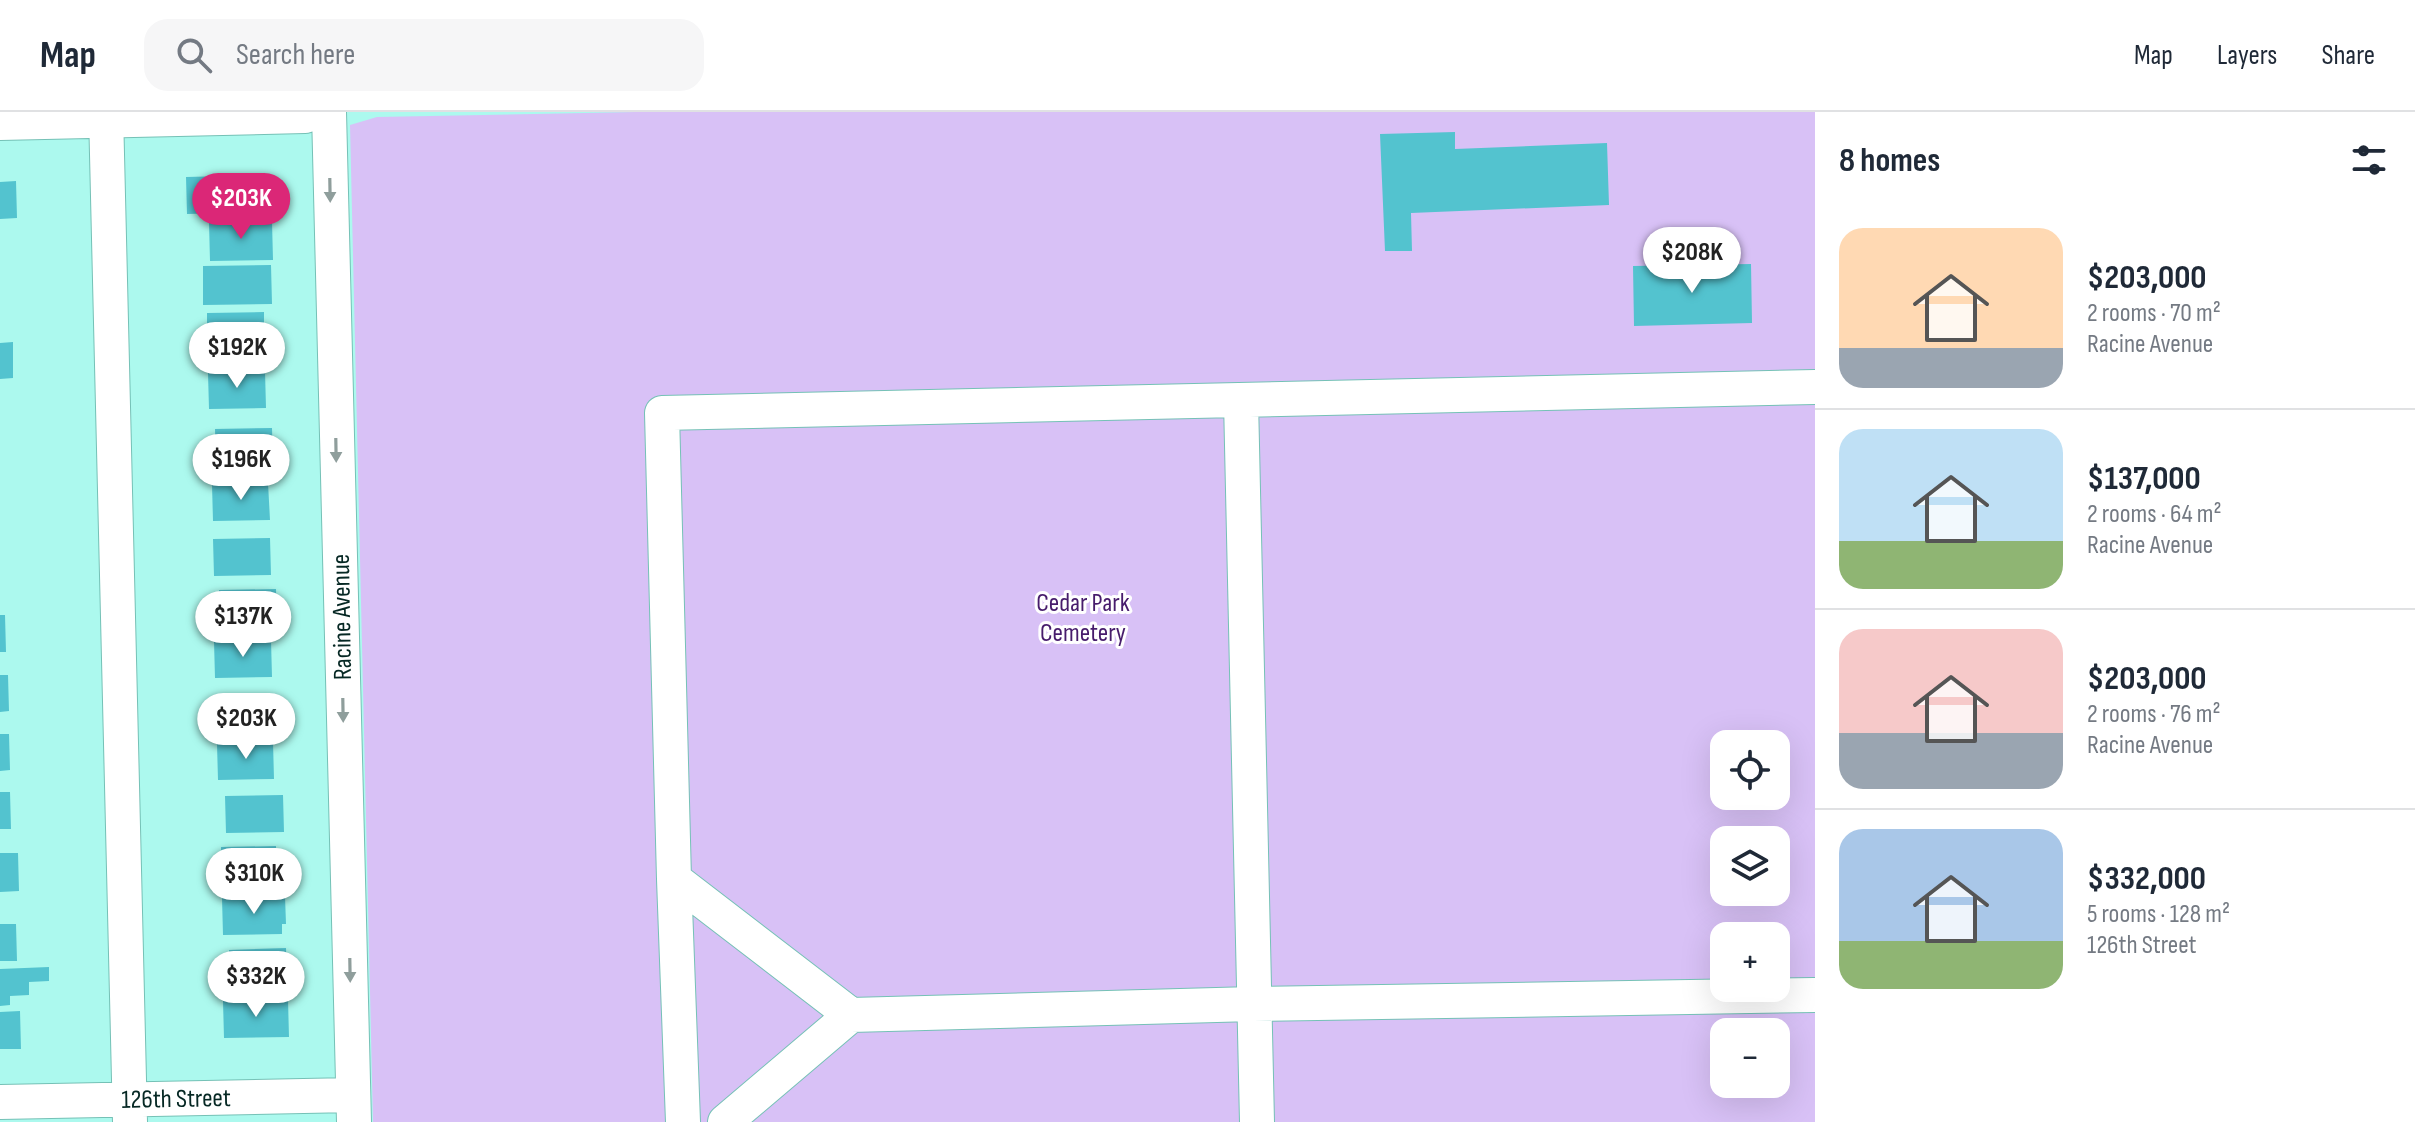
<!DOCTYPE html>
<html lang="en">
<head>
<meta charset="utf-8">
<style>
  :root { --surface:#fff; --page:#f6f6f7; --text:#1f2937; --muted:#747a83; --line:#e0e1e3; --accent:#db2777 }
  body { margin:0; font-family:"Sofia Sans Condensed",sans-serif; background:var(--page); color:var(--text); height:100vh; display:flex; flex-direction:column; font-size:30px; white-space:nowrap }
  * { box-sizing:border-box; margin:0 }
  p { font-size:26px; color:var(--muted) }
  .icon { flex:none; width:44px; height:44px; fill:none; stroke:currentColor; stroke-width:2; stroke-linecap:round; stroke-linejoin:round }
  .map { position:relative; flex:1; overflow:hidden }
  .details { display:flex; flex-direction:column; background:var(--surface); width:600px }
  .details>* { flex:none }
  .controls { position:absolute; left:1710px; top:618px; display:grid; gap:16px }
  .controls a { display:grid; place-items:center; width:80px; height:80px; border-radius:16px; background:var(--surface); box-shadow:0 8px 32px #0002; font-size:40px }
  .price { position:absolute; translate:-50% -68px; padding:0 18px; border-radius:28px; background:#fff; color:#222; font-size:26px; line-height:52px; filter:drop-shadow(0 2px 4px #0008) }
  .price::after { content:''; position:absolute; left:50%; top:48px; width:24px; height:18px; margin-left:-12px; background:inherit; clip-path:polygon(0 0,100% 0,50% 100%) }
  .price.selected { background:var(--accent); color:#fff }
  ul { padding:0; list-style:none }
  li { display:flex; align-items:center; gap:24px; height:200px; padding:0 24px }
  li+li { border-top:2px solid var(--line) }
  li span { display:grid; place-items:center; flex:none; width:224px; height:160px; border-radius:24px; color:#555 }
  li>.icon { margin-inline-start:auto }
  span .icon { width:96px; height:96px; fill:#fffc; stroke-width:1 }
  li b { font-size:34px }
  h2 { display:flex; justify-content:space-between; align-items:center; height:96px; padding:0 24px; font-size:34px }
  header { display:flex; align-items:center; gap:48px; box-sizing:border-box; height:112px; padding:0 40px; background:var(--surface); border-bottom:2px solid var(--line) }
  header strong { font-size:38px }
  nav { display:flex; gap:44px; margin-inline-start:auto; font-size:28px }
  .search { width:560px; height:72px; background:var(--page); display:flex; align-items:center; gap:20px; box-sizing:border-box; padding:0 28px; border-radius:24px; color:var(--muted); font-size:30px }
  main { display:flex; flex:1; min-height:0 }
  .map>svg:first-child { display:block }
  .green { fill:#d8c1f6; fill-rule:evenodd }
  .building { fill:#53c3cf }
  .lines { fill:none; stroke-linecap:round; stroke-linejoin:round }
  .minor-casing { stroke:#75c1b6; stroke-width:36 }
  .minor { stroke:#fff; stroke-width:34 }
  .oneway { fill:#8f9e9c }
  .labels { text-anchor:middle; stroke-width:6; stroke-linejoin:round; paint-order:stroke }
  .park-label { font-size:26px; fill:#471c6c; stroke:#fff }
  .street-label { font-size:26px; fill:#062824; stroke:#fff }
</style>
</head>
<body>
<header>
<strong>Map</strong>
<div class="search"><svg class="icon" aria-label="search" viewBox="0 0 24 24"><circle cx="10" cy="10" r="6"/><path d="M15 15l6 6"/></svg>Search here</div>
<nav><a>Map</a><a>Layers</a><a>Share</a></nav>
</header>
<main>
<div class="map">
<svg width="1815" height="1010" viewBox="0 0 1815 1010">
  <rect width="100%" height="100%" fill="#acf9ee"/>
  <path class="green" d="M636 0H1815V1010H373L350 13 377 5ZM1724 632H1776V684H1724ZM1724 728H1776V780H1724ZM1724 824H1776V876H1724ZM1724 920H1776V972H1724Z"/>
  <path class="building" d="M1455 20V37L1607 31 1609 93 1411 101 1412 139H1385L1380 22Z
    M264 63V100L187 102 186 65Z
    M16 69 17 106 0 107V70Z
    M272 109 273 148 210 149 209 110Z
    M1751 152 1752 211 1634 214 1633 154Z
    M271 153 272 192 203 193V154Z
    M264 200V237L207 239V201Z
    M13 230V266L0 267V231Z
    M265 259 266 296 209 297 208 261Z
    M272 316 273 352 216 354 215 317Z
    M268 371 270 408 213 409 212 372Z
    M270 426 271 463 214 464 213 427Z
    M276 477 277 513 220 515 219 478Z
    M0 503H5L6 540H0Z
    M271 528 272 565 215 566 214 529Z
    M0 563H8L9 599 0 600Z
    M0 622H9L10 658 0 659Z
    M273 630 274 667 218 668 217 632Z
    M0 680H10L11 717H0Z
    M283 683 284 720 226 721 225 684Z
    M276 734 277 770 222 772 221 735Z
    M0 741H18L19 779 0 780Z
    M285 784 286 812H282V822L223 823 222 786Z
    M0 812H16L17 849H0Z
    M286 836 287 873 230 875 229 838Z
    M49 855V869L29 870V883L10 884V893L0 894V857Z
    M288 888 289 925 224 926 223 889Z
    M20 899 21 937H0V900Z"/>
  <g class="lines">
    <defs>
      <path id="minor" d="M106 0 130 1010
        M329 0 354 1010
        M0 11 305 4 316 0
        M1241 288 1257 1010
        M674 767 851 903
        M0 990 353 983
        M683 1010 674 767 662 301 1815 275
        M725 1010 851 903 1253 892 1815 883"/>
    </defs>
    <use href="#minor" class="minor-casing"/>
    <use href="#minor" class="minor"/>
  </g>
  <defs><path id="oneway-solid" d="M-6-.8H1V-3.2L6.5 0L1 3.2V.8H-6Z" transform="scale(2)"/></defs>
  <g class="oneway">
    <use href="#oneway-solid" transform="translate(330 78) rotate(89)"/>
    <use href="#oneway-solid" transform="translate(336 338) rotate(89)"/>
    <use href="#oneway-solid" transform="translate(343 598) rotate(89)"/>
    <use href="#oneway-solid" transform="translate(350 858) rotate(89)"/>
  </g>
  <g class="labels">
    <g class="park-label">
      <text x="1083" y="499">Cedar Park<tspan x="1083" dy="30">Cemetery</tspan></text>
    </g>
    <g class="street-label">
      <text transform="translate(341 505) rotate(-91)" y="9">Racine Avenue</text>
      <text transform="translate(176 986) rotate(-1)" y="9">126th Street</text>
    </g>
  </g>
</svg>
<div class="controls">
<a><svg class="icon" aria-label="locate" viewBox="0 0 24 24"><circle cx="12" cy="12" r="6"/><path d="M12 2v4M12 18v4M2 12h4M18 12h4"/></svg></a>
<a><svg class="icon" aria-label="layers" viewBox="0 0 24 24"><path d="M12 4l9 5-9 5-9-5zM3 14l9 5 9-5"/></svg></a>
<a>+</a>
<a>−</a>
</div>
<b class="price selected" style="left:241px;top:129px">$203K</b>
<b class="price" style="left:1692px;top:183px">$208K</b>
<b class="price" style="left:237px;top:278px">$192K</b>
<b class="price" style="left:241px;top:390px">$196K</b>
<b class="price" style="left:243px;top:547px">$137K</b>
<b class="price" style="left:246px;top:649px">$203K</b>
<b class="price" style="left:254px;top:804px">$310K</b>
<b class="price" style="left:256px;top:907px">$332K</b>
</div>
<section class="details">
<h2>8 homes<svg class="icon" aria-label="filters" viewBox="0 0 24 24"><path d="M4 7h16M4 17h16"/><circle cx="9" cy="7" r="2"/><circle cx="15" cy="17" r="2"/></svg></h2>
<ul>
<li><span style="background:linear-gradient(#ffd9b3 75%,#9aa5b1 0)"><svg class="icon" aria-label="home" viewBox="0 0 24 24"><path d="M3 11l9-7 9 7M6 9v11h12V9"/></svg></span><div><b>$203,000</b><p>2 rooms · 70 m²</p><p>Racine Avenue</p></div></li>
<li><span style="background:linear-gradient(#bfe0f5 70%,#8fb573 0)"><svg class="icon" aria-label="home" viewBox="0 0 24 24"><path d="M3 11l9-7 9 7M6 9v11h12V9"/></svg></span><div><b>$137,000</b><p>2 rooms · 64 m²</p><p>Racine Avenue</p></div></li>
<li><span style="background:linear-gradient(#f6c9c9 65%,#9aa5b1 0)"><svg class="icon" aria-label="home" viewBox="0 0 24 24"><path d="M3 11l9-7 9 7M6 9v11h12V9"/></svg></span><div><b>$203,000</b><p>2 rooms · 76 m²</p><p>Racine Avenue</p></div></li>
<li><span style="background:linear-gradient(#a9c7e8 70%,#8fb573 0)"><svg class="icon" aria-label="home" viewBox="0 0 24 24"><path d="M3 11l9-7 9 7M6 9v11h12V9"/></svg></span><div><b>$332,000</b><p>5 rooms · 128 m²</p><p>126th Street</p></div></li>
</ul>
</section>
</main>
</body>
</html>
